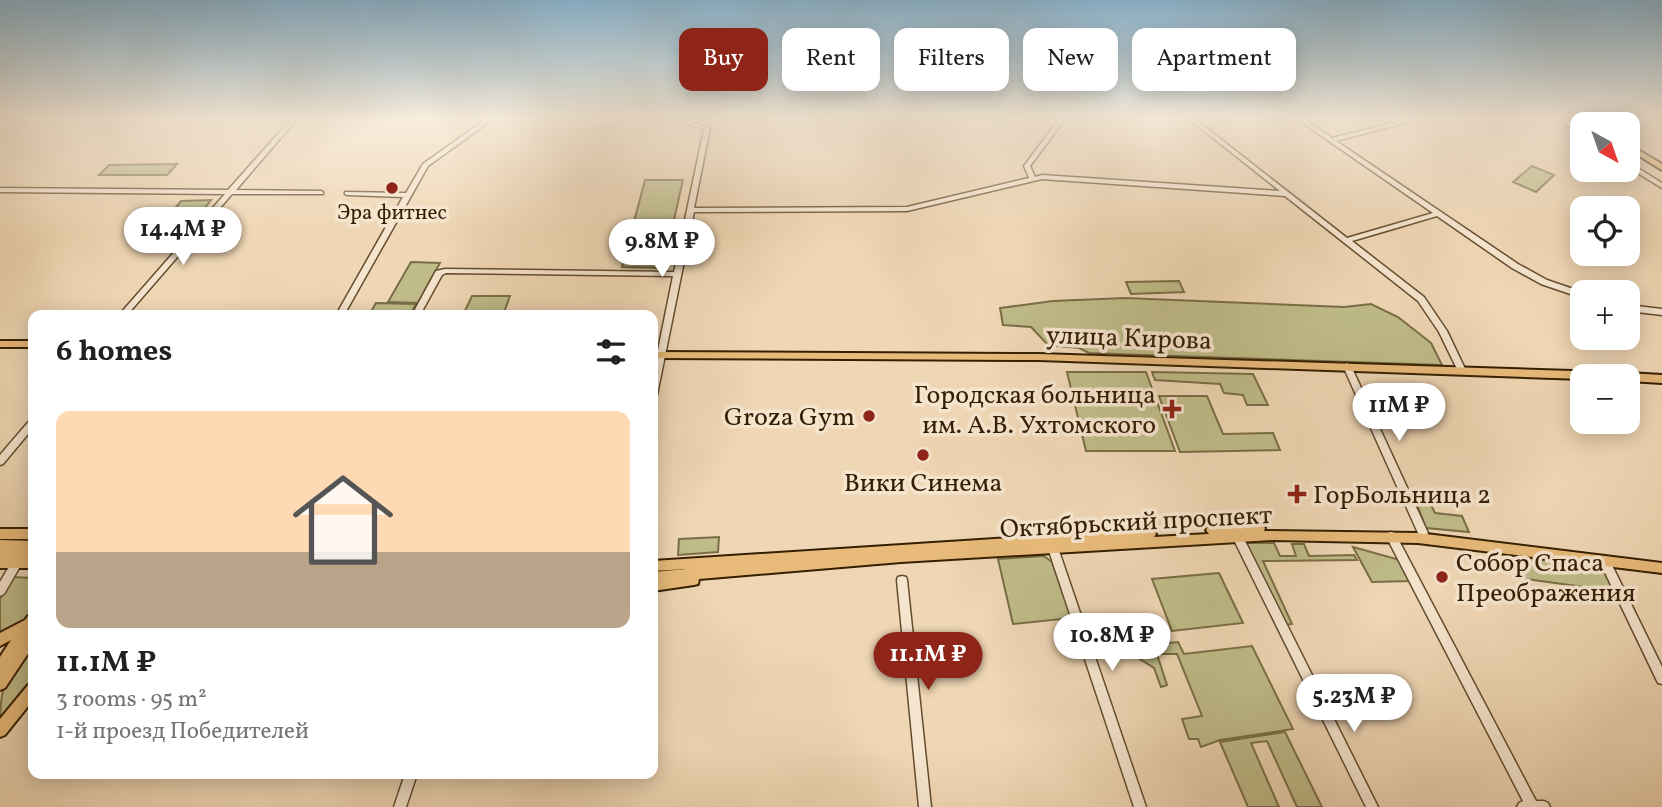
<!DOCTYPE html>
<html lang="en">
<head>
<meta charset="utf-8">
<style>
  :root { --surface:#fff; --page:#f6f6f6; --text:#202124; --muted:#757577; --line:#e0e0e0; --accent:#8f2418 }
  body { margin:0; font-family:Vollkorn,serif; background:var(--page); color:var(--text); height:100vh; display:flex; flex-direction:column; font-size:26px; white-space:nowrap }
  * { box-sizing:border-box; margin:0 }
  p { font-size:23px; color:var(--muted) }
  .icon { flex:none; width:38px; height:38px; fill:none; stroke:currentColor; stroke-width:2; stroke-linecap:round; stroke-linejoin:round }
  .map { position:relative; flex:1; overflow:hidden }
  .details { position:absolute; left:28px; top:310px; width:630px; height:469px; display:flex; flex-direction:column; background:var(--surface); border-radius:14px; box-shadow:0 4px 18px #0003 }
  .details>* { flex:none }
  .top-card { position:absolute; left:679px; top:28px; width:665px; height:63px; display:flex; gap:14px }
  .needle { width:46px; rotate:140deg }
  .controls { position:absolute; left:1570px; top:112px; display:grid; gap:14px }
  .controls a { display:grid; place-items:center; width:70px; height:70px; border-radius:14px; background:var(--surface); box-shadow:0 4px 18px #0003; font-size:35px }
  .price { position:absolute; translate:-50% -60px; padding:0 16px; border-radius:24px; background:#fff; color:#222; font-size:23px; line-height:46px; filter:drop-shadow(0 2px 4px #0008) }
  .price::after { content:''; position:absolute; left:50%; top:42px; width:21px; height:16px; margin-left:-10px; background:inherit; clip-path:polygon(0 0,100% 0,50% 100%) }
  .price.on { background:var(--accent); color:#fff }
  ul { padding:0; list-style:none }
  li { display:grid; align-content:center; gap:14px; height:371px; padding:0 28px }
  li+li { border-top:2px solid var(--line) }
  li span { display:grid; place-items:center; height:217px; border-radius:14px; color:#555 }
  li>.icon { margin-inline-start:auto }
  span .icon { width:126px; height:126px; fill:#fffc; stroke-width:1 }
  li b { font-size:30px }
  h2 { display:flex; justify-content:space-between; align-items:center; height:84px; padding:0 28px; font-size:30px }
  .pill { padding:0 24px; border-radius:14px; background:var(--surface); box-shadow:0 4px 18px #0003; font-size:24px; line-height:63px }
  .pill.on { background:var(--accent); color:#fff }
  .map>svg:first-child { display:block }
  .green { fill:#bfbc89; stroke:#7a6e46; stroke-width:2 }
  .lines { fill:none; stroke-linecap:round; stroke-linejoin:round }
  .minor-casing { stroke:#644d2e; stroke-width:3 }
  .major-casing { stroke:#351f02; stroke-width:4 }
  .minor { fill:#f5e4ce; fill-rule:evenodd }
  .major { fill:#e8bb7a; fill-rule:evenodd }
  .poi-dot { fill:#8f2418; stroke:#f5e4ce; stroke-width:2.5 }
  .labels { text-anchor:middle; stroke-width:7; stroke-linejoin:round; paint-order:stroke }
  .far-poi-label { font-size:21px; fill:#351f02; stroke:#f5e4ce }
  .street-label { font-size:26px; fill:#351f02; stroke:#f5e4ce }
  .poi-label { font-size:26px; fill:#351f02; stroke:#f5e4ce; text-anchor:end }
</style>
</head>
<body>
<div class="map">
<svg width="1662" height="807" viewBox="0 0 1662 807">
  <rect width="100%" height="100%" fill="#efd6b4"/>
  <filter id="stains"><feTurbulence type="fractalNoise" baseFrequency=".00286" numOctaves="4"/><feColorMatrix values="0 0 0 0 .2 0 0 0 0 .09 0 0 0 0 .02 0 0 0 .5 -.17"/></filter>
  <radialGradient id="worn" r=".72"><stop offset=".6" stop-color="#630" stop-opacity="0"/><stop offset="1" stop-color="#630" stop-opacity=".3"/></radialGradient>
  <path class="green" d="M177 164 167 175H99L109 165Z
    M1532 166 1554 175 1536 192 1513 182Z
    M645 180H683L663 268 622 267Z
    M211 200 198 217H168L181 201Z
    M411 262 440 263 418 303 388 302Z
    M1179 281 1184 292 1131 294 1126 282Z
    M472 296H510L503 315H463Z
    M1125 298 1344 307 1371 304 1398 317 1431 343 1442 365 1089 353 1079 348 1048 345 1031 327 1003 325 1000 308 1053 301Z
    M376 303 416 304 410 315H369Z
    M1067 372H1146L1175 451H1086Z
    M1152 372 1253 374 1268 405H1247L1243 395 1224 393 1220 384 1155 380Z
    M1159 396H1207L1223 434 1273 433 1280 450 1180 452Z
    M1416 502 1430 503 1435 513 1462 516 1469 532 1426 528Z
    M719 537 718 552 678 555 679 539Z
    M1242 543H1274L1280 556H1296L1292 544H1304L1309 556 1354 555 1357 560 1263 561 1292 624 1283 625Z
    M1353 547 1400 560 1411 581 1372 582Z
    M1044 556 1052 562 1072 618 1013 624 998 559Z
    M1510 556 1610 568 1621 592 1519 578Z
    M1219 573 1243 623 1172 631 1152 579Z
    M12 577 33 578V615L26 623 0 637V599Z
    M1178 642 1184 654 1252 646 1293 729 1220 740 1201 747 1198 739H1189L1182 719 1202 716 1177 654H1157L1167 685 1161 687 1154 668 1122 648Z
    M33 651V686L0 725C0 692 3 671 33 651Z
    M1285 732 1322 807H1297L1267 741 1251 743 1279 807H1248L1220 742Z"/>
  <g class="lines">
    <defs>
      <path id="minor" d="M291 119H297L236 190 321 191 323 192V194H232L127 315H119L225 194 0 192V188L228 190Z
        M486 119H493L428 166 344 315H336L403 197 347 195 345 194V192L406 193 423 164Z
        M671 119H680L710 128 694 208 907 207 1029 178 1024 166 1059 119H1065L1030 166 1035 177 1042 175 1280 191 1189 119H1195L1347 238 1433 213 1297 119H1304L1332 138 1408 119H1417L1416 120 1336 141 1518 264 1547 280 1582 292V298L1541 284 1512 268 1437 216 1352 241 1424 297 1447 331 1466 371 1462 374 1458 371 1439 332 1418 301 1285 196 1042 179 907 211 694 212 657 395 653 398V375L673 276 446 273 442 275 420 315H412L436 271 445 269 674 272 704 129Z
        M1559 119H1566L1582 130V135Z
        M1628 162 1662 183V188L1628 167Z
        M1628 305 1662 309V315L1628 311Z
        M1347 363 1351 366 1428 533 1426 536 1423 537 1420 536 1418 533 1343 366Z
        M33 419V428L3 464 0 465V455L30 420Z
        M1237 532 1241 533 1378 807H1366L1232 536 1233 533Z
        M1391 532 1395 533 1536 801H1544L1548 803 1550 807H1517L1519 803 1523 801 1386 536 1387 533Z
        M1051 538 1055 539 1056 542 1146 807H1134L1046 542 1047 539Z
        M1604 556 1608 557 1662 667V684L1658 683 1599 560 1600 557Z
        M17 559 21 560 22 563 4 594 0 596V582L13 560Z
        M902 576 906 577 907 580 931 807H919L897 580 898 577Z
        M405 774H417L406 807H394Z"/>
      <path id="major" d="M1583 119H1592L1599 124H1590Z
        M1628 144 1662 164V170L1628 149Z
        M0 341H33V347H0Z
        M653 352 1039 354 1604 372 1609 376H1582V379L1039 360 653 358Z
        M1628 373 1662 375V383L1628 381V376H1623Z
        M1259 523 1263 525 1265 528 1264 531 1418 533 1662 563V573L1418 543 1274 540 901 562 699 579 698 584 694 585 653 591V572L686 569 653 571V561L1150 529 1154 531 1156 534 1154 537 1209 534 1206 530 1208 527 1212 525Z
        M0 529H33V539H0Z
        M0 540 33 541V568H0Z
        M33 614V646L5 688 0 690V657L11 640 0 646V633L25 620 28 616Z
        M33 684V700L5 735 0 737V719L28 685Z"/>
    </defs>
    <use href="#minor" class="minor-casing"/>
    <use href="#major" class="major-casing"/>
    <use href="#minor" class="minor"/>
    <use href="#major" class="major"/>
  </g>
  <linearGradient id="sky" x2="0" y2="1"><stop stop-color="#89b6d3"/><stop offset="0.51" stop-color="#f8eddd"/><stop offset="1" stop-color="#f8eddd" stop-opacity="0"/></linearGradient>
  <rect width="1662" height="232" fill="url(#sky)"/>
  <g class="poi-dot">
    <circle cx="392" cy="188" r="7"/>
    <path d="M1168.5 398.5h7v7h7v7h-7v7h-7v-7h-7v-7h7z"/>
    <circle cx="869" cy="416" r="7"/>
    <circle cx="923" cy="455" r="7"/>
    <path d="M1293.5 483.5h7v7h7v7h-7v7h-7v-7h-7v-7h7z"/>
    <circle cx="1442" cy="577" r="7"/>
  </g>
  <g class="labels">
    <g class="far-poi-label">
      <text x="392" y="219">Эра фитнес</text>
    </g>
    <g class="street-label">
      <text transform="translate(1129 337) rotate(2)" y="9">улица Кирова</text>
      <text transform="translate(1136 521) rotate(-3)" y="9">Октябрьский проспект</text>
    </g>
    <g class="poi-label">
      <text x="1156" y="403">Городская больница<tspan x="1156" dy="30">им. А.В. Ухтомского</tspan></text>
      <text x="855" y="425">Groza Gym</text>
      <text x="923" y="491" text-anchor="middle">Вики Синема</text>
      <text x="1313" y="503" text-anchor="start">ГорБольница 2</text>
      <text x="1456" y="571" text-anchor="start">Собор Спаса<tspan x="1456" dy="30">Преображения</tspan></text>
    </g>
  </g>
  <rect width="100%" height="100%" filter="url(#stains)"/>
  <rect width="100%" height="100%" fill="url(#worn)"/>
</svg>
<div class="controls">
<a><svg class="needle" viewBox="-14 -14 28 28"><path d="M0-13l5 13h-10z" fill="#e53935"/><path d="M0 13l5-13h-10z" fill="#757577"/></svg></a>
<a><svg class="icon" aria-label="locate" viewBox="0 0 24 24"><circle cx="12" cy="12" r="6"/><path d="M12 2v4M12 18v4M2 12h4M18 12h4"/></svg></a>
<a>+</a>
<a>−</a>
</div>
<b class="price" style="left:183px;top:267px">14.4M ₽</b>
<b class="price" style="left:662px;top:279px">9.8M ₽</b>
<b class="price" style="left:1399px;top:443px">11M ₽</b>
<b class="price" style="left:1112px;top:673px">10.8M ₽</b>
<b class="price on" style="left:928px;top:692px">11.1M ₽</b>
<b class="price" style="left:1354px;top:734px">5.23M ₽</b>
<div class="top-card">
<a class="pill on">Buy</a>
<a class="pill">Rent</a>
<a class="pill">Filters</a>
<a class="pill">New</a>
<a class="pill">Apartment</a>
</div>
<section class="details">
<h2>6 homes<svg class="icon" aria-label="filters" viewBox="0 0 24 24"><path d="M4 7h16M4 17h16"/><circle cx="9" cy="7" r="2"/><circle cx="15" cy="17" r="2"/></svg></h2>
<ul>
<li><span style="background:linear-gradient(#ffd9b3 65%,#b9a48a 0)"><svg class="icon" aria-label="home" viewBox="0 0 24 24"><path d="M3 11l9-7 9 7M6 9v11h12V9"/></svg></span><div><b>11.1M ₽</b><p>3 rooms · 95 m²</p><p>1-й проезд Победителей</p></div></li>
</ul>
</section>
</div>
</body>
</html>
